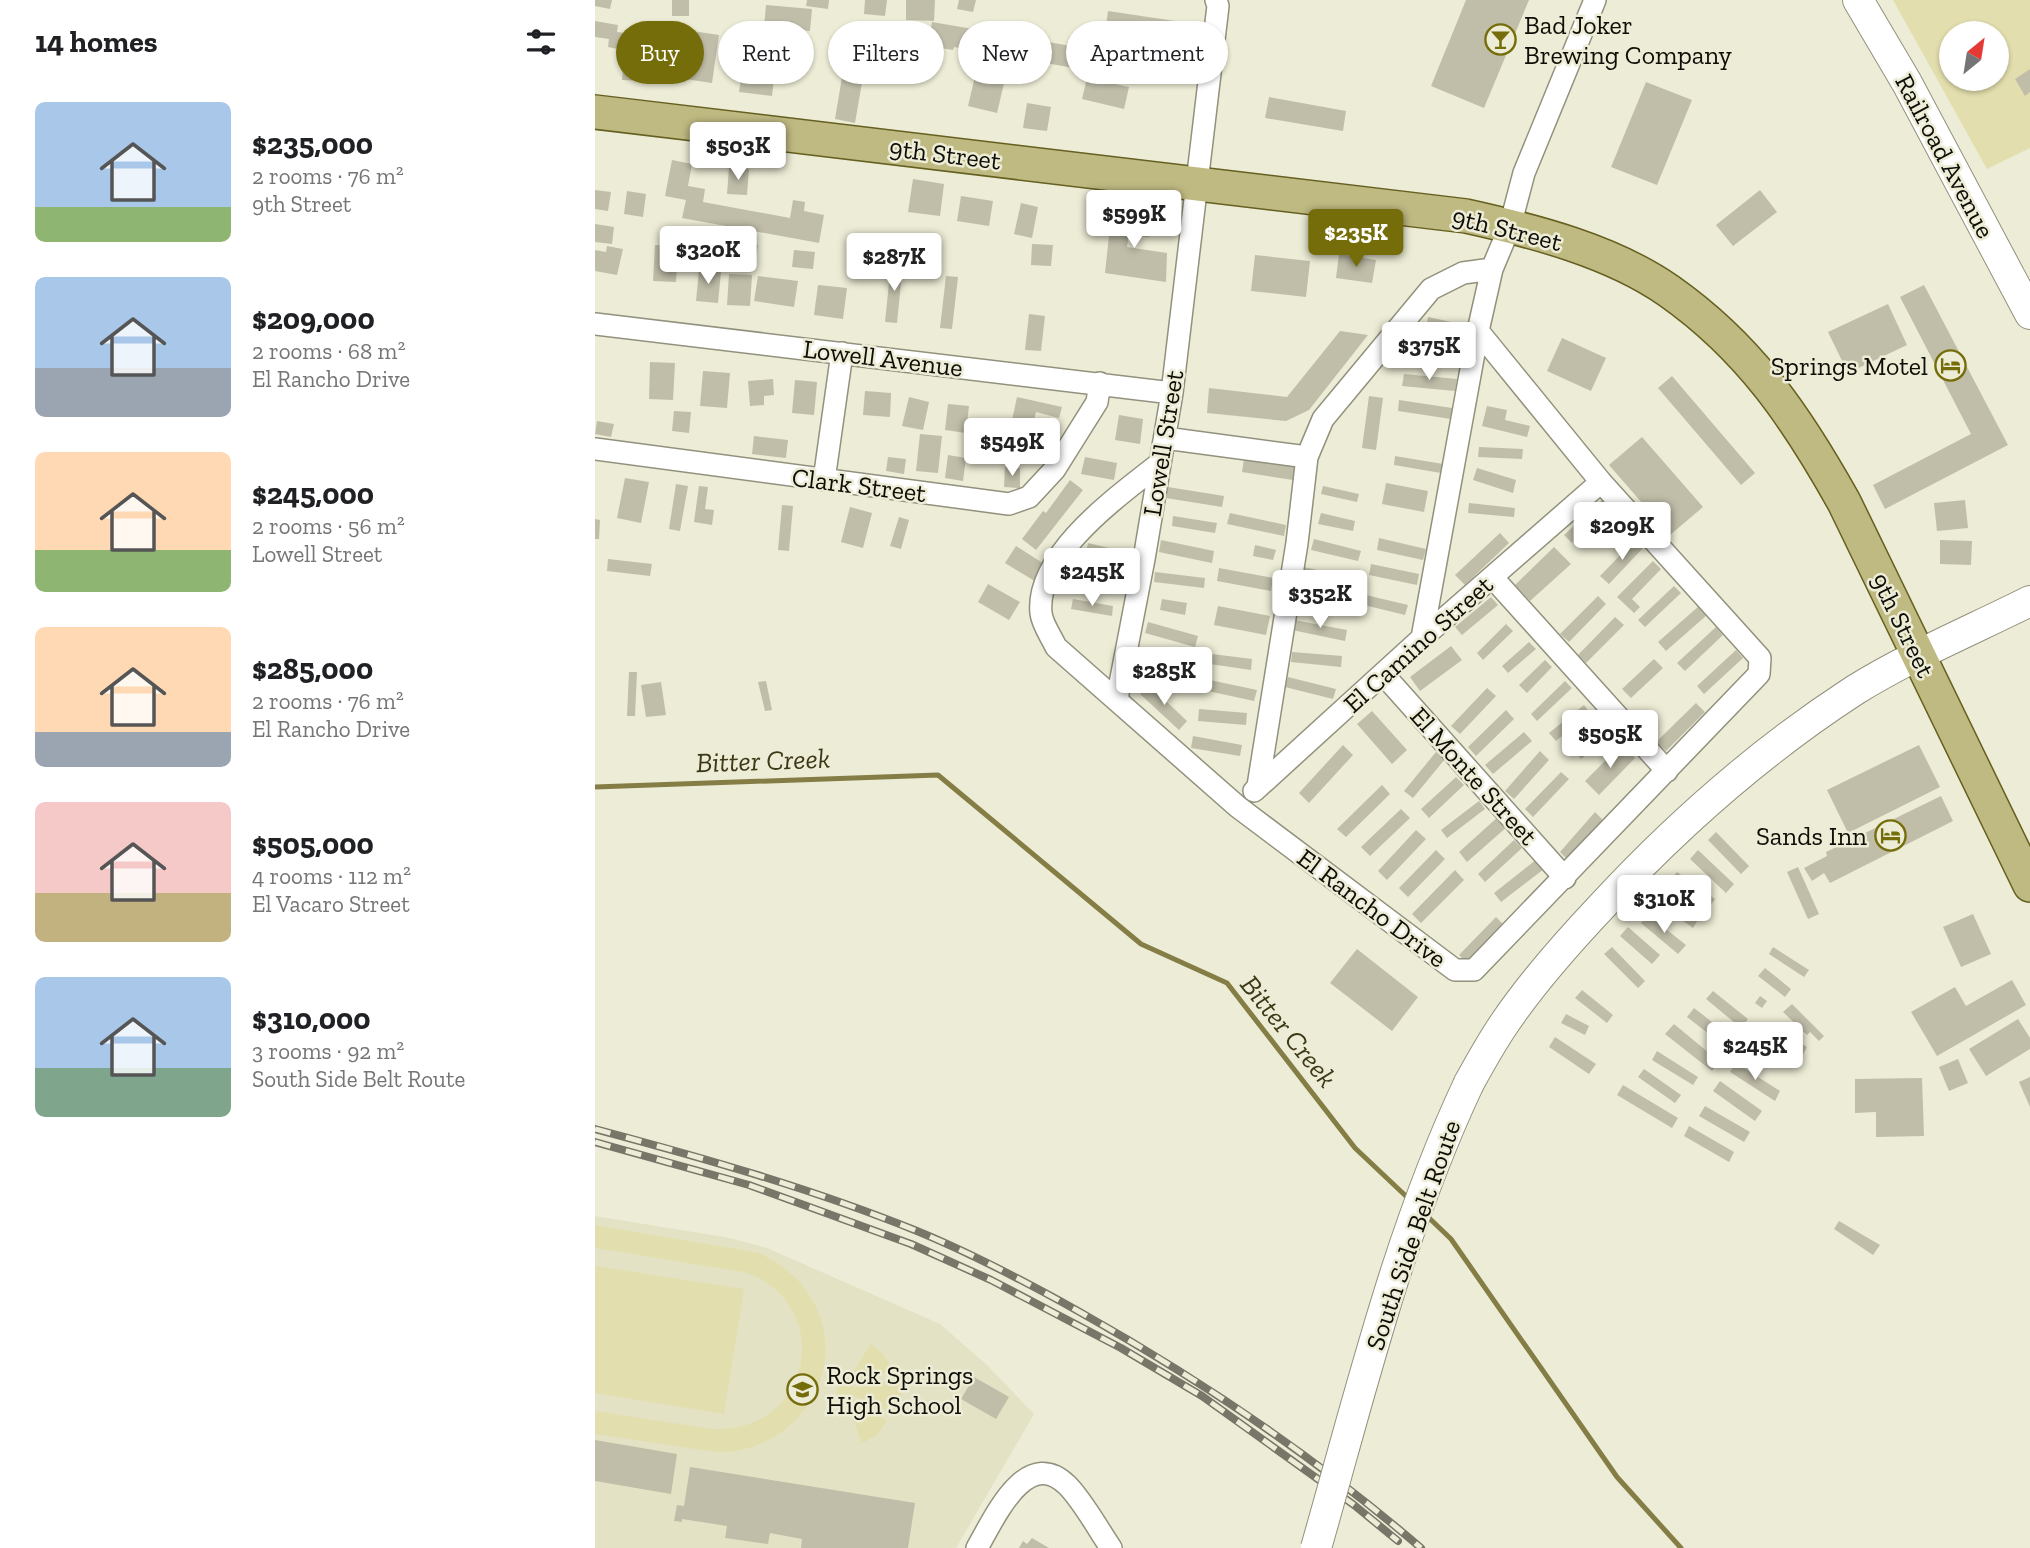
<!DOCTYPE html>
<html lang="en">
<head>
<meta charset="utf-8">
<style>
  :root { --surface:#fff; --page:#f6f6f6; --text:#202124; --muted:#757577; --accent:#756d09 }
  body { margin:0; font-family:"Zilla Slab",serif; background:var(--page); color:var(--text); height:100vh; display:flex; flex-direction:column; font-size:26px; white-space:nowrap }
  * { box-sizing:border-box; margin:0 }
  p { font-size:23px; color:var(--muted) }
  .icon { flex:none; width:38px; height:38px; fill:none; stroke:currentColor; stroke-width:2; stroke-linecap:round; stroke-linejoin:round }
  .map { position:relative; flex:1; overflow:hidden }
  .drawer { display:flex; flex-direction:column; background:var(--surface); width:595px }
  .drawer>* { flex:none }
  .hud { position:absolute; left:21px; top:21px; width:665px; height:63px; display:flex; gap:14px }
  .needle { width:46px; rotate:30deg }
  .buttons { position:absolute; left:1344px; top:21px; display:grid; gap:14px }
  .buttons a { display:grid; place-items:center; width:70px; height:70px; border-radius:50%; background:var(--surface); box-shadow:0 2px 5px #0004; font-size:35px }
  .price { position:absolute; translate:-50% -60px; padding:0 16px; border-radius:7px; background:#fff; color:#222; font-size:23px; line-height:46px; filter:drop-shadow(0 2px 4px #0008) }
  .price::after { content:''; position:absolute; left:50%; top:42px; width:21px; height:16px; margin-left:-10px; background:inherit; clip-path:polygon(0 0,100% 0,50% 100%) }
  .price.current { background:var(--accent); color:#fff }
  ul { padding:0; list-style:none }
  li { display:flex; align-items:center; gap:21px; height:175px; padding:0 35px }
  li span { display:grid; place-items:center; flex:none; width:196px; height:140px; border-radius:10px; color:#555 }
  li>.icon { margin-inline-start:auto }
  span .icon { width:84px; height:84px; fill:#fffc; stroke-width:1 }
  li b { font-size:30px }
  h2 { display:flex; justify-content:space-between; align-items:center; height:84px; padding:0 35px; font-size:30px }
  .tag { padding:0 24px; border-radius:32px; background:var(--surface); box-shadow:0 2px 5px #0004; font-size:24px; line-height:63px }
  .tag.current { background:var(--accent); color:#fff }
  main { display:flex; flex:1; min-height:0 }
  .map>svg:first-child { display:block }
  .built { fill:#e4e2c5 }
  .green { fill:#e2dead; fill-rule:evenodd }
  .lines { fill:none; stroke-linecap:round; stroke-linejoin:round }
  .stream { stroke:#847e46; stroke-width:5 }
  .building { fill:#c0bea9 }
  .street-casing { stroke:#92917d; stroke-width:24 }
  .secondary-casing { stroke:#92917d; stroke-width:32 }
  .primary-casing { stroke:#655f20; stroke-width:36 }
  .street { stroke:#fff; stroke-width:21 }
  .secondary { stroke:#fff; stroke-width:30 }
  .primary { stroke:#bfb982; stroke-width:33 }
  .rail-casing { stroke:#777668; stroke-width:8 }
  .rail { stroke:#edecd6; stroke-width:5; stroke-dasharray:16; stroke-linecap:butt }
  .secondary-bridge-casing { stroke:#92917d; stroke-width:32; stroke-linecap:butt }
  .secondary-bridge { stroke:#fff; stroke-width:30 }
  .labels { text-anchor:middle; stroke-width:5; stroke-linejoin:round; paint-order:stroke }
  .poi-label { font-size:26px; fill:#0e0d06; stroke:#edecd6; text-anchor:start }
  .street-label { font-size:26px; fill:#0e0d06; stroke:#edecd6 }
  .water-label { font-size:28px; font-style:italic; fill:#3d3917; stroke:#edecd6 }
</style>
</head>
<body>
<main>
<section class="drawer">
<h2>14 homes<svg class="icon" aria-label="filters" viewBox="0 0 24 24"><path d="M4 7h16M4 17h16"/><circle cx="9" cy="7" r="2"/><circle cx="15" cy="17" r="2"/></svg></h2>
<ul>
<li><span style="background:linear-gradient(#a9c7e8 75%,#8fb573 0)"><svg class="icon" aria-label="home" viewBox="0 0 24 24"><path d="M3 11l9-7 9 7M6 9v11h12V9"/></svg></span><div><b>$235,000</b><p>2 rooms · 76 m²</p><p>9th Street</p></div></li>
<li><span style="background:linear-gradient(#a9c7e8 65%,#9aa5b1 0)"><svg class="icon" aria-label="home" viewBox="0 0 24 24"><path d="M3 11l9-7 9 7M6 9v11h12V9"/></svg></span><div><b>$209,000</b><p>2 rooms · 68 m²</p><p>El Rancho Drive</p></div></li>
<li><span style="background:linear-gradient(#ffd9b3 70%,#8fb573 0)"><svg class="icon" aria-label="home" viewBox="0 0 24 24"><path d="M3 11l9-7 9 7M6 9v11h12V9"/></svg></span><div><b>$245,000</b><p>2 rooms · 56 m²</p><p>Lowell Street</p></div></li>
<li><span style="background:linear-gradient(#ffd9b3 75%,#9aa5b1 0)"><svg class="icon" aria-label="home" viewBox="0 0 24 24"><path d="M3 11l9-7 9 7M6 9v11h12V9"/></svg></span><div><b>$285,000</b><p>2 rooms · 76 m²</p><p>El Rancho Drive</p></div></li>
<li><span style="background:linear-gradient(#f6c9c9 65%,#c2b280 0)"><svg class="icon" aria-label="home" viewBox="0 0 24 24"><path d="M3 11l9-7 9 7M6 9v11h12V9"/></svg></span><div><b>$505,000</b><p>4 rooms · 112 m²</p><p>El Vacaro Street</p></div></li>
<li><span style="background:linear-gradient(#a9c7e8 65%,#7fa58c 0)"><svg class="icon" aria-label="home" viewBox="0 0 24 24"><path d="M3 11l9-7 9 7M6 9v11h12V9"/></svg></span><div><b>$310,000</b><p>3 rooms · 92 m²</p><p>South Side Belt Route</p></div></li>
</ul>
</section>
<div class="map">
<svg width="1435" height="1548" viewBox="0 0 1435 1548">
  <rect width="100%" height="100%" fill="#edecd6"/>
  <path class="built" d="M0 1216 135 1238 172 1248 345 1324 392 1365 439 1414 361 1548H0Z"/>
  <path class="green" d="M1298 0H1435V148L1392 169ZM1356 33H1402V79H1356Z
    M0 1225 164 1253C182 1262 198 1273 210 1289 263 1360 206 1454 121 1452L0 1434V1411L117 1429C219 1434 241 1302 149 1272L0 1248Z
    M0 1266 149 1289 129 1414 0 1393Z
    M276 1344 289 1355 297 1370 259 1385 260 1388 305 1378 307 1397 301 1414 259 1396 257 1399 292 1421 282 1435 267 1443 252 1404H241L243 1377 254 1379Z"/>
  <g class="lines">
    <path class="stream" d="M0 787 343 775 546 944 632 983 760 1148 814 1199
      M831 1215 856 1239 1022 1477 1086 1548"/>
  </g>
  <path class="building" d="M0 0H17L15 9 0 6Z
    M77 0H94V16H77Z
    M212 0H234L233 9 211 6Z
    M270 0H292L290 16 269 14Z
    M311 0H340L339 21 311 20Z
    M364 0H381L378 12 362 9Z
    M871 0H934L889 108 836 86Z
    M171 5 217 9 215 31 169 27Z
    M513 11 600 24 594 67 507 54Z
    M0 21 23 25 22 32 31 33 28 50 13 47 14 39 0 37Z
    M337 22 482 47 479 68 359 47 358 50 333 46Z
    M44 23 73 33 66 53 37 43Z
    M77 28 124 35 117 83 70 76Z
    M252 47 307 57 304 77 269 71 260 123 240 119Z
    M29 55 50 56 49 81 27 80Z
    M148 66 180 70 177 96 144 92Z
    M382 68 411 75 402 113 373 106Z
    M1435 69V92L1430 96 1420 79Z
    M492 78 534 87 529 109 487 99Z
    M1051 82 1097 100 1062 185 1016 167Z
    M674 97 751 111 748 131 670 118Z
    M432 103 456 107 452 131 428 128Z
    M77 160 97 164 93 186 110 189 108 202 195 218 198 200 210 202 209 211 229 215 224 243 87 218 91 200 70 196Z
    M134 168 154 169 152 195 132 194Z
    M318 179 349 184 345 216 313 212Z
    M0 190 16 192 13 211 0 209Z
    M1165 190 1182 212 1138 246 1121 225Z
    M32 191 51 194 48 217 29 214Z
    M366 196 398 201 394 226 362 221Z
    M426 203 443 207 437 238 419 234Z
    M536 212H557L554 237 534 235 532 247 572 253 571 282 510 273 516 217 536 218Z
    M0 224 19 227 17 244 0 242Z
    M88 237 124 240 123 256 101 255 100 259 86 258Z
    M144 242 163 245 160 262 142 259Z
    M437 244 458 245 456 266 436 265Z
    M60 245 83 246 81 282 58 281Z
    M12 246 28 249 22 275 0 271V250L11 252Z
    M199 250 220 252 218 269 197 267Z
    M744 254 781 260 777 283 741 278Z
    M260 255 279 258 276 276 257 272Z
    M660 255 715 261 711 297 656 291Z
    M296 263 308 264 302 323 290 322Z
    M104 270 126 272 123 303 101 301Z
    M134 274 157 275 155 306 132 305Z
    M163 276 203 281 199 307 159 301Z
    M351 276 363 277 357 329 345 328Z
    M223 285 252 288 248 319 219 315Z
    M1329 285 1413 445 1290 509 1278 485 1376 434 1305 297Z
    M1293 304 1312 345 1253 373 1233 332Z
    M434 314 450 316 446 351 430 350Z
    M833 317 861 323 856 344 829 338Z
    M745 331 773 335 714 410 691 421 612 413 614 388 692 397Z
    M967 338 1011 358 996 391 952 371Z
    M55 362 80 363 78 400 54 399Z
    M108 371 135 373 132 408 105 406Z
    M809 374 862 379 860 391 807 386Z
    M1077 376 1160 473 1146 485 1063 388Z
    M178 379 179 395 169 396V405L155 406 153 381Z
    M200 380 222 382 219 415 197 413Z
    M270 391 296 393 295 417 268 415Z
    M774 396 788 398 781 450 767 448Z
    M314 397 334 402 328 430 307 426Z
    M422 397 467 407 464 418 441 412 436 435 415 430Z
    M804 400 857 408 856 419 803 411Z
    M353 404 374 406 371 433 350 430Z
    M892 406 912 410 910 420 935 426 932 437 887 426Z
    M79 411 96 412 94 433 77 431Z
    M524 415 548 419 545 444 520 440Z
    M2 421 19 424 16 437 0 434Z
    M325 434 347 436 343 473 321 471Z
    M159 436 193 440 191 458 157 454Z
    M1047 437 1108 507 1075 535 1014 465Z
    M412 441 425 442V465H412Z
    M884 447 928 449 927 459 883 457Z
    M353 455 371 458 368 481 350 478Z
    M800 456 848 464 846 473 799 465Z
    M293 457 311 459 309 474 291 471Z
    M490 457 522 463 519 480 486 474Z
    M649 459 700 467 698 480 647 472Z
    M410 467 425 468V488L409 487Z
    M882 468 921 480 918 493 878 480Z
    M30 478 54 482 46 523 22 518Z
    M475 480 488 490 441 550 427 539 448 511 451 513Z
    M791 483 833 491 829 512 787 504Z
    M81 484 93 486 85 531 74 529Z
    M104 486 113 487 110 509 119 510 117 525 99 522Z
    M728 486 764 494 762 502 726 494Z
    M573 487 629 496 627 507 571 498Z
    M1008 499 1016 508 977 543 969 535Z
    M1370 500 1373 528 1342 531 1339 503Z
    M874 503 920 508 919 517 873 513Z
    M187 505 198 506 194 551 183 550Z
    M255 507 277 513 268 548 246 542Z
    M635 513 691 525 689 536 632 524Z
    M726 513 760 521 758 531 723 524Z
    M578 516 622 523 620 533 577 526Z
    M304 517 314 520 306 549 295 546Z
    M0 519 5 520 4 539H0Z
    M905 533 914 543 870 585 860 575Z
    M784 538 831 549 828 560 782 550Z
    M719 539 766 551 763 561 716 550Z
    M566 540 619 551 617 563 564 552Z
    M1040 540 1048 548 1014 584 1005 576Z
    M1345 540 1377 541 1376 565 1345 564Z
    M493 543 531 552 528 562 491 553Z
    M660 545 681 550 678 560 658 556Z
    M421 546 454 567 443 583 410 563Z
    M959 547 976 564 935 601 920 585Z
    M13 559 57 564 55 576 12 571Z
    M1058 561 1066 569 1037 599 1045 607 1039 613 1022 597Z
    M776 564 824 574 822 585 774 575Z
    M476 565 528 583 524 592 473 575Z
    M708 567 760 578 757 590 706 579Z
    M624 568 678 578 676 591 622 581Z
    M560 572 610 578 609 588 559 582Z
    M393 584 425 602 414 620 383 602Z
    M1079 586 1086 593 1050 627 1043 620Z
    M771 595 813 605 810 615 769 605Z
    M1003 596 1011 604 974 642 965 634Z
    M896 597 903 605 867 635 860 627Z
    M478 599 518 606 517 616 476 609Z
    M567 599 592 603 590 615 565 610Z
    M623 606 675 616 671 635 619 625Z
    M1104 606 1112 615 1071 651 1063 642Z
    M1020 617 1029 625 991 663 983 655Z
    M699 620 752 630 750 641 697 630Z
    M553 622 603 636 600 647 550 633Z
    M911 624 918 631 888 660 882 653Z
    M1121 627 1128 635 1090 671 1082 663Z
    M934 642 941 649 913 673 907 666Z
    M856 646 867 660 825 691 815 677Z
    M1141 650 1148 658 1109 694 1102 686Z
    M546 651 587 661 584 673 543 663Z
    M697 652 747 656 746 667 696 662Z
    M617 654 657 659 656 670 615 664Z
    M1059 659 1068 668 1036 698 1027 689Z
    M950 660 957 667 932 693 924 685Z
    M34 672H42L40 716H32Z
    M693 677 741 689 738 699 690 687Z
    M610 679 662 690 659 701 608 690Z
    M171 681 177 710 170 711 163 682Z
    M970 681 977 688 942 721 936 714Z
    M66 682 71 715 51 717 46 685Z
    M554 685 592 721 584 730 545 694Z
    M892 688 901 696 865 734 856 726Z
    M1101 703 1110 712 1071 751 1061 742Z
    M989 705 995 713 961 741 954 733Z
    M604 709 652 713 651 725 603 721Z
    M911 710 919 719 881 756 873 747Z
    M777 711 812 750 797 764 762 724Z
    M1013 722 1021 730 986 759 979 750Z
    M929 732 937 741 898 774 890 765Z
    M598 736 647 745 645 756 596 748Z
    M1027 744 1040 758 1004 795 990 781Z
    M748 745 758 755 714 803 704 793Z
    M1324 745 1345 787 1253 833 1232 790Z
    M945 751 954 760 919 799 910 791Z
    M841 752 850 759 818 798 809 791Z
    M966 772 974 779 938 817 930 809Z
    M861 777 869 785 834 818 826 809Z
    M787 785 795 794 751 837 742 829Z
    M1346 796 1358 821 1235 883 1229 873 1217 881 1209 868 1232 856 1231 852Z
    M884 801 890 809 852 838 846 830Z
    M806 809 815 818 775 856 766 847Z
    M1000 812 1009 821 974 861 965 852Z
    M904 816 913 826 872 862 864 852Z
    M821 830 831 839 792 880 783 871Z
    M1121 832 1154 866 1146 874 1113 840Z
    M919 840 927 848 890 882 883 874Z
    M841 850 850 859 813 897 804 888Z
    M1103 850 1139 884 1131 893 1095 859Z
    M942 859 949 869 906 902 899 893Z
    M1203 867 1224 914 1213 919 1192 872Z
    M860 870 869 880 826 923 817 914Z
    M1082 872 1120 899 1115 906 1077 878Z
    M1065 891 1104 918 1098 928 1059 900Z
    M1378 914 1396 954 1366 967 1348 927Z
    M1053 915 1091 945 1083 954 1046 923Z
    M901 917 910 926 872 963 864 955Z
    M1033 927 1065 955 1057 964 1025 936Z
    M1017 947 1050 981 1043 988 1009 954Z
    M1178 947 1214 970 1209 977 1174 954Z
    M762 949 823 997 797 1031 735 983Z
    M1170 968 1196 989 1190 997 1163 976Z
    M1417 980 1431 1005 1342 1056 1316 1012 1360 987 1371 1006Z
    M987 990 1018 1015 1012 1023 980 998Z
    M1118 991 1153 1019 1146 1028 1111 999Z
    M1165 996 1172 1001 1167 1008 1160 1003Z
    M1197 1004 1229 1036 1224 1041 1215 1032 1212 1035 1188 1012Z
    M1099 1008 1139 1039 1132 1048 1092 1017Z
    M971 1014 994 1026 990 1035 966 1023Z
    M1423 1019 1435 1038V1049L1391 1076 1374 1049Z
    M1079 1024 1125 1062 1117 1071 1070 1034Z
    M1173 1024 1212 1047 1206 1058 1167 1035Z
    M960 1037 1001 1064 994 1074 954 1047Z
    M1062 1051 1103 1077 1098 1085 1057 1060Z
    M1363 1059 1373 1083 1354 1091 1344 1067Z
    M1141 1063 1185 1091 1180 1101 1135 1072Z
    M1049 1069 1086 1095 1080 1103 1043 1077Z
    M1435 1077V1107L1424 1082Z
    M1327 1078 1329 1136 1281 1137V1112L1260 1113V1079Z
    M1125 1081 1167 1111 1160 1121 1118 1091Z
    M1028 1085 1083 1118 1077 1128 1022 1095Z
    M1110 1106 1155 1132 1149 1142 1104 1116Z
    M1094 1126 1139 1152 1134 1162 1089 1136Z
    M1244 1221 1285 1245 1278 1255 1239 1229Z
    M379 1377 414 1397 401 1419 366 1399Z
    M0 1440 82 1454 76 1494 0 1481Z
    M95 1467 320 1503 313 1548H206L207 1539 175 1533 173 1544 130 1538 132 1526 87 1519V1522L79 1521 82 1505 89 1506Z
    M437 1538 454 1548H424L428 1541 432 1544Z"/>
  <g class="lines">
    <defs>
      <path id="street" d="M0 324 577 393
        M570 438 712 457
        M0 449 414 504 434 497 460 469 502 402 505 383
        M565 463C525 495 440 554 446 613 447 624 456 636 461 647L643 807 860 970H879L1164 674 1165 658 1006 482 883 331 897 269 915 226 929 173 1000 0
        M229 480 247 353
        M898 578 1072 771
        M827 638 883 331
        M788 674 970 878
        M522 699 549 559 577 393 623 6 621 0
        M663 786 702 543 712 457 728 419 836 289 868 273 897 269
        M659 791 827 638 1006 482
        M382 1548C399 1519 431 1445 472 1485 488 1501 503 1529 516 1548"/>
      <path id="secondary" d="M1263 0 1312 83 1435 314
        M874 1083C885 1063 896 1043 909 1024 938 981 972 943 1007 906 1083 824 1166 751 1260 690 1315 656 1377 630 1435 601"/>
      <path id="primary" d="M0 112 871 216C939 231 1017 251 1074 291 1155 348 1202 418 1249 502L1435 885"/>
    </defs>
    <use href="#street" class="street-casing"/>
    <use href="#secondary" class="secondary-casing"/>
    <use href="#primary" class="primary-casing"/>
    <use href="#street" class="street"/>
    <use href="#secondary" class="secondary"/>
    <use href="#primary" class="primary"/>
    <defs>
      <path id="rail" d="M0 1129C109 1158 218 1189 322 1231 378 1254 431 1282 483 1311 606 1380 719 1456 826 1548
        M0 1142 154 1185 316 1244 396 1280 526 1348 607 1396 759 1505 803 1541"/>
    </defs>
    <use href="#rail" class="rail-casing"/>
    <use href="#rail" class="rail"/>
    <defs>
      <path id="secondary-bridge" d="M721 1548C766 1391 804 1231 874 1083"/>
    </defs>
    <use href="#secondary-bridge" class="secondary-bridge-casing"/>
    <use href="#secondary-bridge" class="secondary-bridge"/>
  </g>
  <defs>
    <symbol id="bar-ring" viewBox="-11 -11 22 22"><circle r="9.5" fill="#edecd6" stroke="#756d09" stroke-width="1.5"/><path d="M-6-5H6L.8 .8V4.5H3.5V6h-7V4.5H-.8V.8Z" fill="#756d09"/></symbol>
    <symbol id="hotel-ring" viewBox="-11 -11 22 22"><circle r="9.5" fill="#edecd6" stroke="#756d09" stroke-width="1.5"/><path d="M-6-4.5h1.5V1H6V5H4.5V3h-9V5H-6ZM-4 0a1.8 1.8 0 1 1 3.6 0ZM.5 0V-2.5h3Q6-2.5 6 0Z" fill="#756d09"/></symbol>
    <symbol id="school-ring" viewBox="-11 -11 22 22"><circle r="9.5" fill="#edecd6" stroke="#756d09" stroke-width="1.5"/><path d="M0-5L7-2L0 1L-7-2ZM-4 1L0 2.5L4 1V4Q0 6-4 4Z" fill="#756d09"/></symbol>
  </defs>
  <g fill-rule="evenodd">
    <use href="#bar-ring" x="888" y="22" width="35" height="35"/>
    <use href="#hotel-ring" x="1338" y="348" width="35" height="35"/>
    <use href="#hotel-ring" x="1278" y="818" width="35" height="35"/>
    <use href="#school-ring" x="190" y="1372" width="35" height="35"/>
  </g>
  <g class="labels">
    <g class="poi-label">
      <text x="929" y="34">Bad Joker<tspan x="929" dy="30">Brewing Company</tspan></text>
      <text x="1333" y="375" text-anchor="end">Springs Motel</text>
      <text x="1272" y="845" text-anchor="end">Sands Inn</text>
      <text x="231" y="1384">Rock Springs<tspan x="231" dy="30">High School</tspan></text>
    </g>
    <g class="street-label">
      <text transform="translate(350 154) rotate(7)" y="9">9th Street</text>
      <text transform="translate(1350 156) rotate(62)" y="9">Railroad Avenue</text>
      <text transform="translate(912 229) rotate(14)" y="9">9th Street</text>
      <text transform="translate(288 358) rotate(7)" y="9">Lowell Avenue</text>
      <text transform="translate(568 443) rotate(-81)" y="9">Lowell Street</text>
      <text transform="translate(264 485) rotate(7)" y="9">Clark Street</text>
      <text transform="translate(1308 625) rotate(64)" y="9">9th Street</text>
      <text transform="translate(823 644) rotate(-42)" y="9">El Camino Street</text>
      <text transform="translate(879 776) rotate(48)" y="9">El Monte Street</text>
      <text transform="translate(777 908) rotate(37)" y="9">El Rancho Drive</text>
      <text transform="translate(818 1235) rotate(-71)" y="9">South Side Belt Route</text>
    </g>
    <g class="water-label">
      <text transform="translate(168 760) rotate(-2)" y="10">Bitter Creek</text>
      <text transform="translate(694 1031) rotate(51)" y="10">Bitter Creek</text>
    </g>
  </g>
</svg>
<div class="buttons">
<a><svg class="needle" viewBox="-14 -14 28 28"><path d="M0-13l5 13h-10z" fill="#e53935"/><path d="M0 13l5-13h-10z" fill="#757577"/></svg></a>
</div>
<b class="price" style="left:143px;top:182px">$503K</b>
<b class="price" style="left:539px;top:250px">$599K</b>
<b class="price current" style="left:761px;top:269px">$235K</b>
<b class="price" style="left:113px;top:286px">$320K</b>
<b class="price" style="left:299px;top:293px">$287K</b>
<b class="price" style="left:834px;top:382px">$375K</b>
<b class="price" style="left:417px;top:478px">$549K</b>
<b class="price" style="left:1027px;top:562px">$209K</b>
<b class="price" style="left:497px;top:608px">$245K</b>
<b class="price" style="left:725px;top:630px">$352K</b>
<b class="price" style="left:569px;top:707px">$285K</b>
<b class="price" style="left:1015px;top:770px">$505K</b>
<b class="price" style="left:1069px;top:935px">$310K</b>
<b class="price" style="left:1160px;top:1082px">$245K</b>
<div class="hud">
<a class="tag current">Buy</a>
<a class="tag">Rent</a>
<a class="tag">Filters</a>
<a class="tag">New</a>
<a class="tag">Apartment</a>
</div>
</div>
</main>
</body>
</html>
